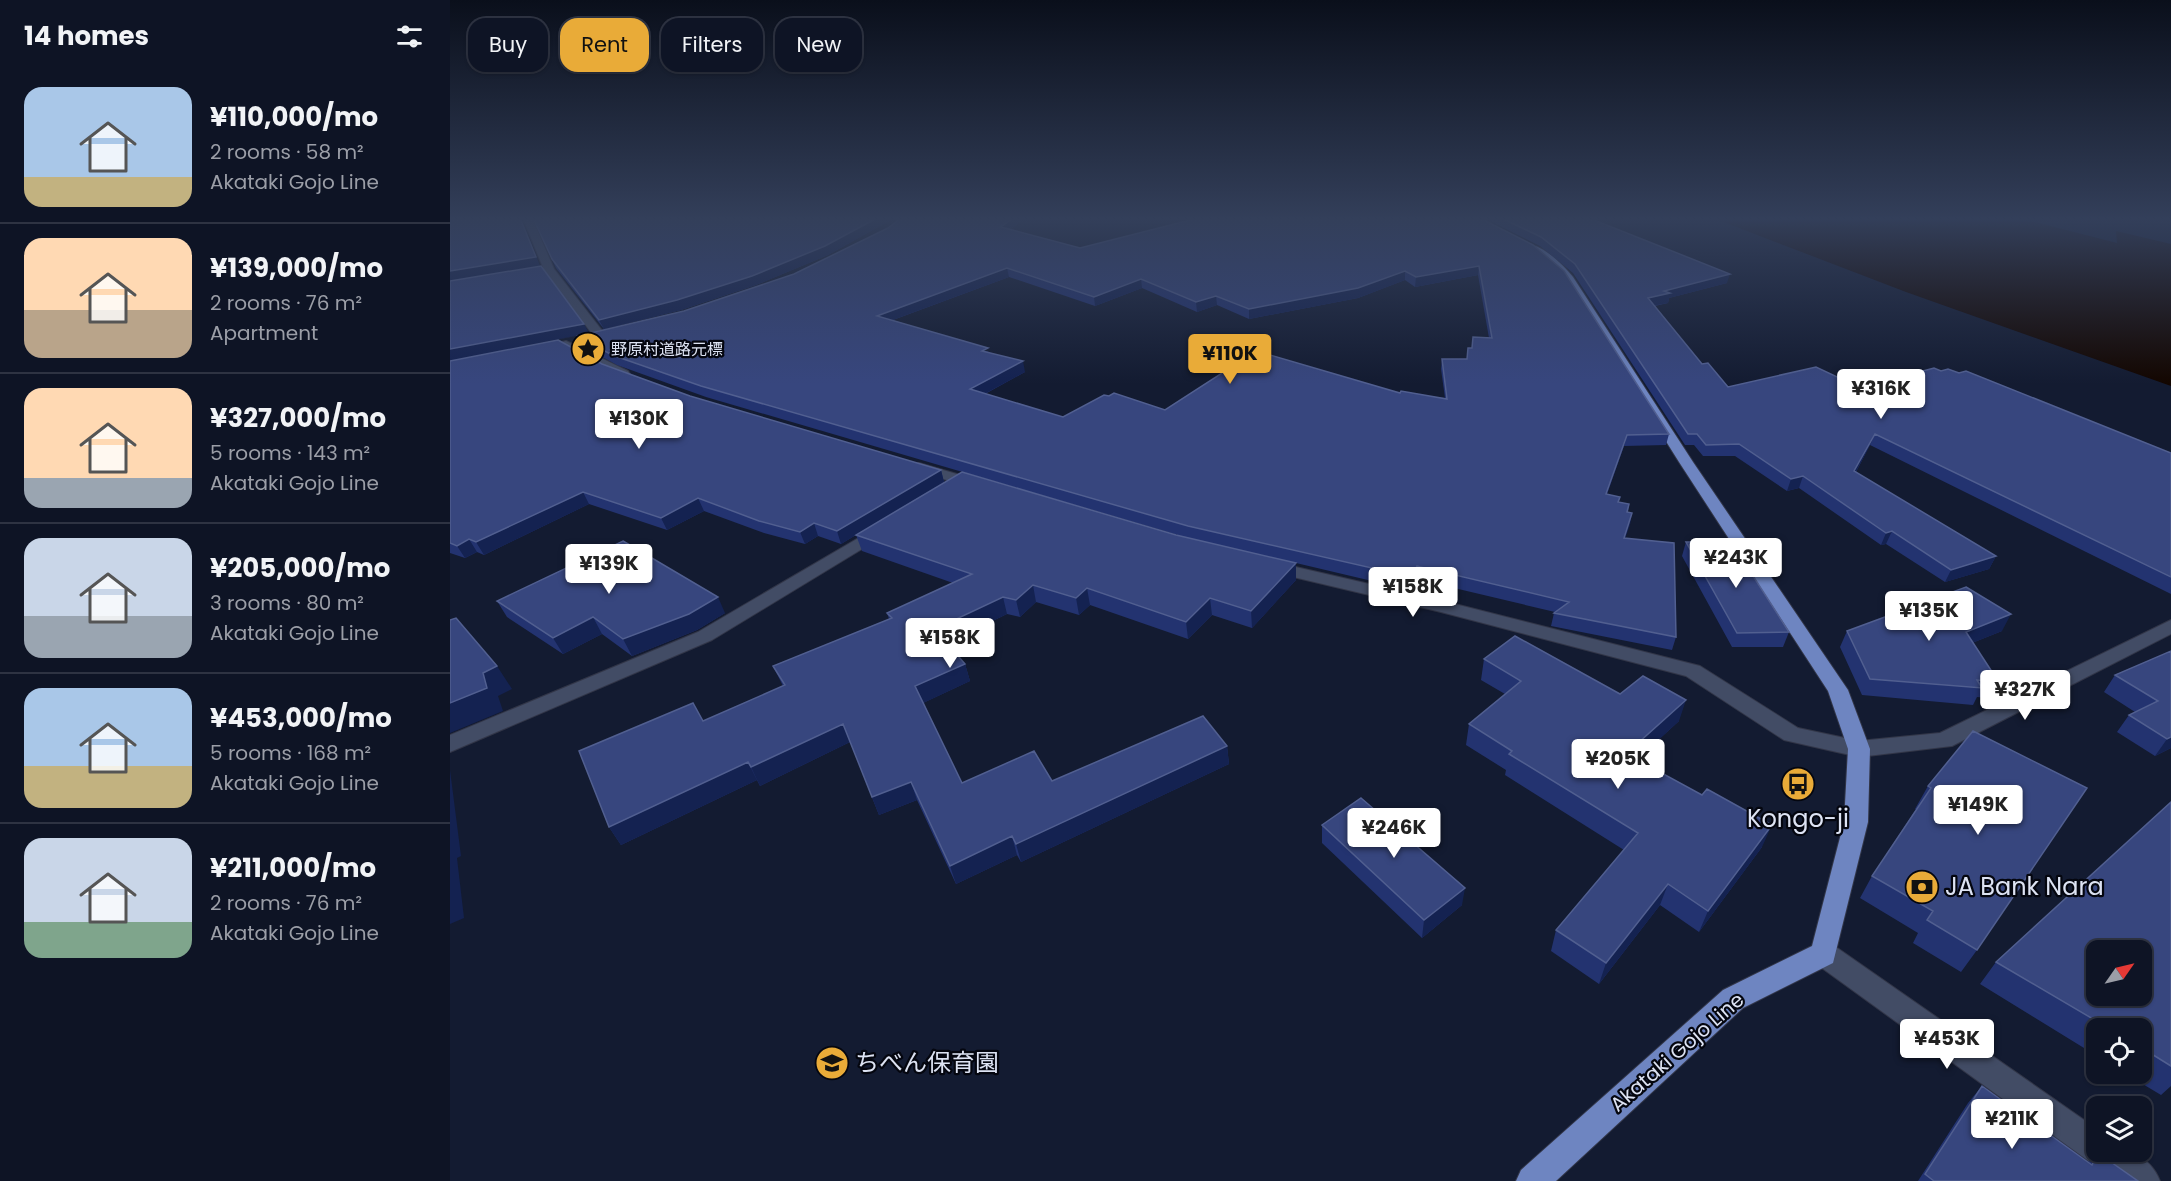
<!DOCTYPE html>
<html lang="en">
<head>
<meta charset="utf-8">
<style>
  :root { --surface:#0e1425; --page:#171d2d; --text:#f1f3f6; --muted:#9b9ea7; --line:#2e3342; --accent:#e9ab38 }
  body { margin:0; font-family:Poppins,"Noto Sans JP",sans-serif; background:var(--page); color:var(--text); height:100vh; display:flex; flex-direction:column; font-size:22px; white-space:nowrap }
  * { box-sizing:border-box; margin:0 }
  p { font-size:20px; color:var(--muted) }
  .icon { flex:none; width:33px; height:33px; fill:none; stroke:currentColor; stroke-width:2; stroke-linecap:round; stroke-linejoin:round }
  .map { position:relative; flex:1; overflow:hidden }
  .sheet { display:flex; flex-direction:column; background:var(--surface); width:450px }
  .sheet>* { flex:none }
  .top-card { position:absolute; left:18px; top:18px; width:570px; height:54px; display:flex; gap:12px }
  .needle { width:39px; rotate:56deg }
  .buttons { position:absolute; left:1636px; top:940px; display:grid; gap:12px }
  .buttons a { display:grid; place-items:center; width:66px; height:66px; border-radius:12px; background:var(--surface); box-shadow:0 2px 4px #0004,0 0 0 2px var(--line); font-size:30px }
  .price { position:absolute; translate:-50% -51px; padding:0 14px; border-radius:6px; background:#fff; color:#222; font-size:20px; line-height:39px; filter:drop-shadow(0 2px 3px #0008) }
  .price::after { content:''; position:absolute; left:50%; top:36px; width:18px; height:14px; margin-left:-9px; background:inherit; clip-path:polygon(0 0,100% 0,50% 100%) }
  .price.on { background:var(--accent); color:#111 }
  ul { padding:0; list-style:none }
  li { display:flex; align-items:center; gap:18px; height:150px; padding:0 24px }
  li+li { border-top:2px solid var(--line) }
  li span { display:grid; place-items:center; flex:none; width:168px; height:120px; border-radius:18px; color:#555 }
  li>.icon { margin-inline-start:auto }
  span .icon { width:72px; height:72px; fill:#fffc; stroke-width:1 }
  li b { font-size:26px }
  h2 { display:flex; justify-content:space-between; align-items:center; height:72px; padding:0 24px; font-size:26px }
  .pill { padding:0 21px; border-radius:18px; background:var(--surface); box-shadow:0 2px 4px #0004,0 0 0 2px var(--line); font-size:21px; line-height:54px }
  .pill.on { background:var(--accent); color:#111 }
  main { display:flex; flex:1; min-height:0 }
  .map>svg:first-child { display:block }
  .water { fill:#130600 }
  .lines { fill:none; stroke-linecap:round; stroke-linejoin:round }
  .minor-casing { stroke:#323648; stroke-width:2 }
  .major-casing { stroke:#323648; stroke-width:2 }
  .minor { fill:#424c65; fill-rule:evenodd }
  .major { fill:#6e85c1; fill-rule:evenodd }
  .wall { fill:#233370; fill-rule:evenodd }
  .shaded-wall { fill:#142251 }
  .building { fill:#37467e; stroke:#515f90; stroke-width:1.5; fill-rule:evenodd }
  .labels { text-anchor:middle; stroke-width:4.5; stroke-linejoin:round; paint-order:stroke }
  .far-poi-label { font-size:16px; fill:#dde3f3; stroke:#04060f; text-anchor:start }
  .street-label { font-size:20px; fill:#dde3f3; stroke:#04060f }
  .near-poi-label { font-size:24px; fill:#dde3f3; stroke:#04060f; text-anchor:start }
</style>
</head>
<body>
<main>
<section class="sheet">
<h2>14 homes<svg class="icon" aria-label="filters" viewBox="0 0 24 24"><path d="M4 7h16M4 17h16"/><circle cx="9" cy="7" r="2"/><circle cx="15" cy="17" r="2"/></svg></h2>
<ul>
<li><span style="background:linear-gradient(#a9c7e8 75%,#c2b280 0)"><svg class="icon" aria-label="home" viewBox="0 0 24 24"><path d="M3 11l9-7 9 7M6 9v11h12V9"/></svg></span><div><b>¥110,000/mo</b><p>2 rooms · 58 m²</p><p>Akataki Gojo Line</p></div></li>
<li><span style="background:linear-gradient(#ffd9b3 60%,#b9a48a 0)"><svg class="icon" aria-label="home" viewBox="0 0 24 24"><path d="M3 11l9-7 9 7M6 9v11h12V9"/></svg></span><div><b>¥139,000/mo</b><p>2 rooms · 76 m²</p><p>Apartment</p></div></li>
<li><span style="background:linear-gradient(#ffd9b3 75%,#9aa5b1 0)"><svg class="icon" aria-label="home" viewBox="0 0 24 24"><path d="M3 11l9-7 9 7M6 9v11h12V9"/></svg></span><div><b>¥327,000/mo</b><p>5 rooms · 143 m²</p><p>Akataki Gojo Line</p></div></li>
<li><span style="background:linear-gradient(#c9d6e8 65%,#9aa5b1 0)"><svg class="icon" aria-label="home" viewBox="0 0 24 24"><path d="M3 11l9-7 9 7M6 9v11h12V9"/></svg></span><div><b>¥205,000/mo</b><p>3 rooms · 80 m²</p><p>Akataki Gojo Line</p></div></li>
<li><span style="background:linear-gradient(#a9c7e8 65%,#c2b280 0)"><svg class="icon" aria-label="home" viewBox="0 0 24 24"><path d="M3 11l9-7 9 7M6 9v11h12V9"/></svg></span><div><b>¥453,000/mo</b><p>5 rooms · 168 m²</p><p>Akataki Gojo Line</p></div></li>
<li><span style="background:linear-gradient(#c9d6e8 70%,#7fa58c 0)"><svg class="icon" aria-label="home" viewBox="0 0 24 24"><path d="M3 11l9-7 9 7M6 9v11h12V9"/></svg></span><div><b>¥211,000/mo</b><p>2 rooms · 76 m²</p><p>Akataki Gojo Line</p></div></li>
</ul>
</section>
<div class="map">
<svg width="1721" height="1181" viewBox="0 0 1721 1181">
  <rect width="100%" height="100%" fill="#131b31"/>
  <path class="water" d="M1263 218H1529L1585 222 1667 243 1666 231 1721 244V386L1456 292Z"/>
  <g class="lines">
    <defs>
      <path id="minor" d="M73 218H82L104 269 154 333V339H146L94 270Z
        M116 341 178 371 180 374 174 378 170 377 112 348V342Z
        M469 463 531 481 534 484 526 489 464 470 462 467 464 464Z
        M429 526 437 531 435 535 262 640 0 752V735L248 632Z
        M824 562 993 601 1250 666 1348 728 1409 741 1490 733 1721 620V634L1502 746 1409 757 1334 740 1236 676 991 612 818 571 815 567 818 563Z
        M1374 942 1383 945 1647 1129V1152C1675 1152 1698 1151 1710 1181H1667L1636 1159 1365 963 1361 954 1365 945Z"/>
      <path id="major" d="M1078 245C1093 244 1114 266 1123 277L1243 462 1398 690 1420 749 1418 822 1383 963 1293 1008 1106 1181H1066L1071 1170 1273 990 1362 946 1394 822 1398 749 1378 691 1229 462 1114 279 1099 264 1078 249Z"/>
    </defs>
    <use href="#minor" class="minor-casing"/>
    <use href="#major" class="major-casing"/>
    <use href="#minor" class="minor"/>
    <use href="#major" class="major"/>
  </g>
  <path class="wall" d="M83 218H444L378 255 306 285 231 310 154 329 106 268Z
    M451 218H575L561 229 630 248 1030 218 1219 434 1216 445 1174 446 1157 494 1170 497 1169 502 1179 504 1178 512 1182 513 1175 538 1226 637 1222 650 1101 626 1104 613 1105 612 966 579 960 590 846 563V580L802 628 762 615 738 639 640 605 629 615 586 602 570 617 557 614 497 643 515 664 520 681 473 703 512 783 602 781 777 746 779 764 571 862 567 855 506 884 467 800 429 815 400 742 310 786 307 780 171 845 159 827 253 721 333 686 323 666 439 619 437 613 503 583 412 551 406 535H728L256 397 167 365 132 346 128 336 130 335 0 361 139 333 234 311 344 274 438 228ZM1028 275 1039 338 1022 348 1017 359H992L991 369 995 398 950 393 613 417 535 394 575 372 539 352 443 320 559 277 645 306 692 288 747 312 767 305 799 319 908 298 955 280 965 287Z
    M1034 218H1139L1277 283 1219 298 1218 303 1205 306 1252 364 1278 387 1416 384 1721 453V594L1420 445 1406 472 1546 556 1539 569 1495 582 1436 544 1431 545 1349 488 1337 491 1285 456H1253L1244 445H1235L1123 273 1090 246Z
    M0 361 152 364 240 396 491 470 494 482 391 544 368 536 355 544 314 533 254 511 217 530 139 504 34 555 27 552 15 558 0 553Z
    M1236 542 1339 632 1333 647H1282L1232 556Z
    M47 601 275 613 247 630 182 656 152 634 113 654 57 617Z
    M1397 631H1552L1522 643 1548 681 1538 698 1527 697 1523 705 1412 695 1390 647Z
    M1721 651V748L1705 756 1667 732 1679 715 1685 712 1654 692 1665 675Z
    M1034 659 1170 694 1229 721 1194 753 1192 762 1312 847 1249 932 1210 905 1149 984 1101 951 1106 930 1174 850 1055 775 1056 770 1016 745 1019 724 1055 694 1031 680Z
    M1523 731 1527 950 1511 972 1463 943 1468 933 1410 898 1422 876 1466 809H1465L1478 786Z
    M1721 802V1086L1711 1095 1676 1074H1692V1029H1647V1056L1530 984 1546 962Z
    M872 825 1012 905 972 938 872 843Z
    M1532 1086 1638 1162 1648 1153 1688 1181H1468L1518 1103Z"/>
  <path class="shaded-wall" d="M70 218H71L90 266 0 281V271Z
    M427 218H444L378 255 306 285 231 310 154 329 149 320Z
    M563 218H575L553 235 551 227Z
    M1029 266 1028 275 965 287 966 277Z
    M557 268 559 277 429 325 427 316Z
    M955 271V280L908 298 799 319V309Z
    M1280 274 1277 283 1219 298 1218 303 1196 307 1198 298 1214 291Z
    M691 279 692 288 645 306 644 297Z
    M766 296 767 305 747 312 746 302Z
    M134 324 139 333 0 361V349Z
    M573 361 575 372 523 400 520 389Z
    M1425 434 1420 445 1400 483 1404 471Z
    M1177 435 1174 446 1153 506 1156 494Z
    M491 470 494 482 391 544 387 531Z
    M1353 476 1349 488 1337 491 1341 479Z
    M133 492 139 504 34 555 26 542Z
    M248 498 254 511 217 530 211 518Z
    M1182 513 1180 525 1171 550 1174 538Z
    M364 523 368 536 355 544 350 532Z
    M1442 531 1436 544 1431 545 1436 533Z
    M19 539 27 552 15 558 7 546Z
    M1546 556 1539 569 1495 582 1501 570Z
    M846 563V580L802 628 801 611Z
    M967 566 966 579 960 590 961 577Z
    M583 585 586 602 570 617 566 600Z
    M637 588 640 605 629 615 626 598Z
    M268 597 275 613 247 630 182 656 173 639Z
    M553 597 557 614 490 646 485 629Z
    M760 598 762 615 738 639 736 622Z
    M1561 614 1552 631 1507 649 1516 632Z
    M143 617 152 634 113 654 103 638Z
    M515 664 520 681 471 704 465 686Z
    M47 666 62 689 48 696 53 711 0 733V703L33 673Z
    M1236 700 1229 721 1194 753 1189 770 1180 780 1187 744Z
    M393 724 400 742 310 786 301 767Z
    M1721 737V748L1705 756 1717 739Z
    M777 746 779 764 571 862 566 844Z
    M298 762 307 780 171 845 159 827Z
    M0 770 11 856 7 858 14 918 0 924Z
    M461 782 467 800 429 815 422 797Z
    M1322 825 1312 847 1249 932 1258 911Z
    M562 836 567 855 506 884 500 866Z
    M1218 884 1210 905 1149 984 1156 963Z
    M1015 888 1012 905 972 938 974 920Z"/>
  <path class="building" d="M0 218H70L86 257 0 271Z
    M83 218H427L375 246 302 276 227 300 149 320 102 259Z
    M451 218H563L551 227 630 248 748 218H1030L1083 245 1114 271 1219 434 1177 435 1156 494 1170 497 1168 502 1179 504 1177 512 1182 513 1174 538 1224 543 1226 637 1104 613 1119 602 967 566 961 577 738 526 251 386 162 355 128 336 234 311 344 274 438 228ZM1029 266 1042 338 1023 337 1022 348H1018L1017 359H992L997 399 951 391 950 393 806 351 715 410 664 393 659 396 654 395 613 417 520 389 573 361 532 351 538 348 427 316 557 268 644 297 691 279 746 302 766 296 799 309 908 288 955 271 966 277Z
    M1051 218H1139L1280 274 1214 291 1220 293 1198 298 1252 364 1258 363 1278 387 1366 367 1402 384 1411 382 1416 384 1464 370 1469 372 1484 368 1491 371 1498 369 1509 373 1516 371 1721 453V577L1425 434 1404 471 1546 556 1501 570 1442 531 1436 533 1353 476 1341 479 1289 444 1256 445 1247 434H1238L1125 264 1091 237Z
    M91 266 134 324 0 349V281Z
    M108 340 152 364 240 396 491 470 387 531 364 523 350 532 309 521 248 498 211 518 133 492 26 542 19 539 7 546 0 543V361Z
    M512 472 726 535 846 563 801 611 760 598 736 622 637 588 626 598 583 585 566 600 553 597 485 629 515 664 465 686 512 783 584 751 602 781 753 716 777 746 566 844 562 836 500 866 461 782 422 797 393 724 301 767 298 762 159 827 129 751 243 703 253 721 335 685 323 666 442 618 437 613 522 574 406 535Z
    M173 541 268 597 239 614 173 639 143 617 103 638 47 601Z
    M1236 542H1279L1296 568H1298L1339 632 1287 633Z
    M1516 587 1561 614 1516 632 1548 681 1527 680 1532 688 1420 679 1397 631Z
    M6 618 47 666 33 673 37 688 0 703V620Z
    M1065 636 1170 694 1193 676 1236 700 1187 744 1195 749 1186 759 1252 795 1257 789 1322 825 1258 911 1218 884 1156 963 1106 930 1188 833 1059 754 1062 751 1019 724 1071 681 1034 659Z
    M1721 651V737L1717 739 1679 715 1708 701 1665 675Z
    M1523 731 1637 788 1527 950 1477 920 1483 911 1422 876 1481 788 1478 786Z
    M911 798 1015 888 974 920 872 825Z
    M1721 802V1066L1692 1048V1029H1660L1546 962ZM1647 951H1692V996H1647Z
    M1532 1086 1642 1165 1648 1153 1688 1181H1484L1475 1174Z"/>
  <linearGradient id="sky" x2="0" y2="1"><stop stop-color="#0a0f1b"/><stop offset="0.57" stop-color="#333f5a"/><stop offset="1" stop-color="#333f5a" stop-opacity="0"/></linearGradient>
  <rect width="1721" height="384" fill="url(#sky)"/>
  <defs>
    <symbol id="sight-disc" viewBox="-11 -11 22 22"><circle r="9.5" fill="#e9ab38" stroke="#04060f"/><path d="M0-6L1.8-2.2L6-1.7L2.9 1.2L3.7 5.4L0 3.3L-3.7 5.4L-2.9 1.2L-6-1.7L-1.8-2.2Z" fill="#111"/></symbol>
    <symbol id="bus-disc" viewBox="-11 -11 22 22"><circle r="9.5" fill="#e9ab38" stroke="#04060f"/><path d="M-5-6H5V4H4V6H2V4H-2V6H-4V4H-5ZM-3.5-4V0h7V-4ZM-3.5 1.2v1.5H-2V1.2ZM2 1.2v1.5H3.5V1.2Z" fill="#111"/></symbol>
    <symbol id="bank-disc" viewBox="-11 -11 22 22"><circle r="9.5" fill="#e9ab38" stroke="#04060f"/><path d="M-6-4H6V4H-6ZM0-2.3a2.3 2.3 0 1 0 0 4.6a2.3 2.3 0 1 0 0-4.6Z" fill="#111"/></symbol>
    <symbol id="school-disc" viewBox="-11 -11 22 22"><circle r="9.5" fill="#e9ab38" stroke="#04060f"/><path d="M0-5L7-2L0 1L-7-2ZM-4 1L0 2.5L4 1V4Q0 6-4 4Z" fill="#111"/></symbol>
  </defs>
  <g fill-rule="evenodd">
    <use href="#sight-disc" x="119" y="330" width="38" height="38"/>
    <use href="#bus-disc" x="1329" y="765" width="38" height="38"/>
    <use href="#bank-disc" x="1453" y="868" width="38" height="38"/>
    <use href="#school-disc" x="363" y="1044" width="38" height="38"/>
  </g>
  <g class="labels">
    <g class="far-poi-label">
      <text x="161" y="355">野原村道路元標</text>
    </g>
    <g class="street-label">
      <text transform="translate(1227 1052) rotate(-41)" y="7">Akataki Gojo Line</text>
    </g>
    <g class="near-poi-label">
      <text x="1348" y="827" text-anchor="middle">Kongo-ji</text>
      <text x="1495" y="895">JA Bank Nara</text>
      <text x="405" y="1071">ちべん保育園</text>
    </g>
  </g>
</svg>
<div class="buttons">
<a><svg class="needle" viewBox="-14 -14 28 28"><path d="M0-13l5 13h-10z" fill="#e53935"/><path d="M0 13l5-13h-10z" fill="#9b9ea7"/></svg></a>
<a><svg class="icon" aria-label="locate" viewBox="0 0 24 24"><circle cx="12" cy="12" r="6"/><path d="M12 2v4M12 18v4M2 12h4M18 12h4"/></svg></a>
<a><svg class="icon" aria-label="layers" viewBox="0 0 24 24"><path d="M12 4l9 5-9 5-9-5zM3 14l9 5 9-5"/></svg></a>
</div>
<b class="price on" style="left:780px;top:385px">¥110K</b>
<b class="price" style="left:1431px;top:420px">¥316K</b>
<b class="price" style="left:189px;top:450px">¥130K</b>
<b class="price" style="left:1286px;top:589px">¥243K</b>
<b class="price" style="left:159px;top:595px">¥139K</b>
<b class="price" style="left:963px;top:618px">¥158K</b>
<b class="price" style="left:1479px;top:642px">¥135K</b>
<b class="price" style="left:500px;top:669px">¥158K</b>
<b class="price" style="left:1575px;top:721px">¥327K</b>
<b class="price" style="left:1168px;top:790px">¥205K</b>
<b class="price" style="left:1528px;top:836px">¥149K</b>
<b class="price" style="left:944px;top:859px">¥246K</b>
<b class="price" style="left:1497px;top:1070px">¥453K</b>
<b class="price" style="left:1562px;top:1150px">¥211K</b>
<div class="top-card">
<a class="pill">Buy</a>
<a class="pill on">Rent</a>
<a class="pill">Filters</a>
<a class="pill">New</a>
</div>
</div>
</main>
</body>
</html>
